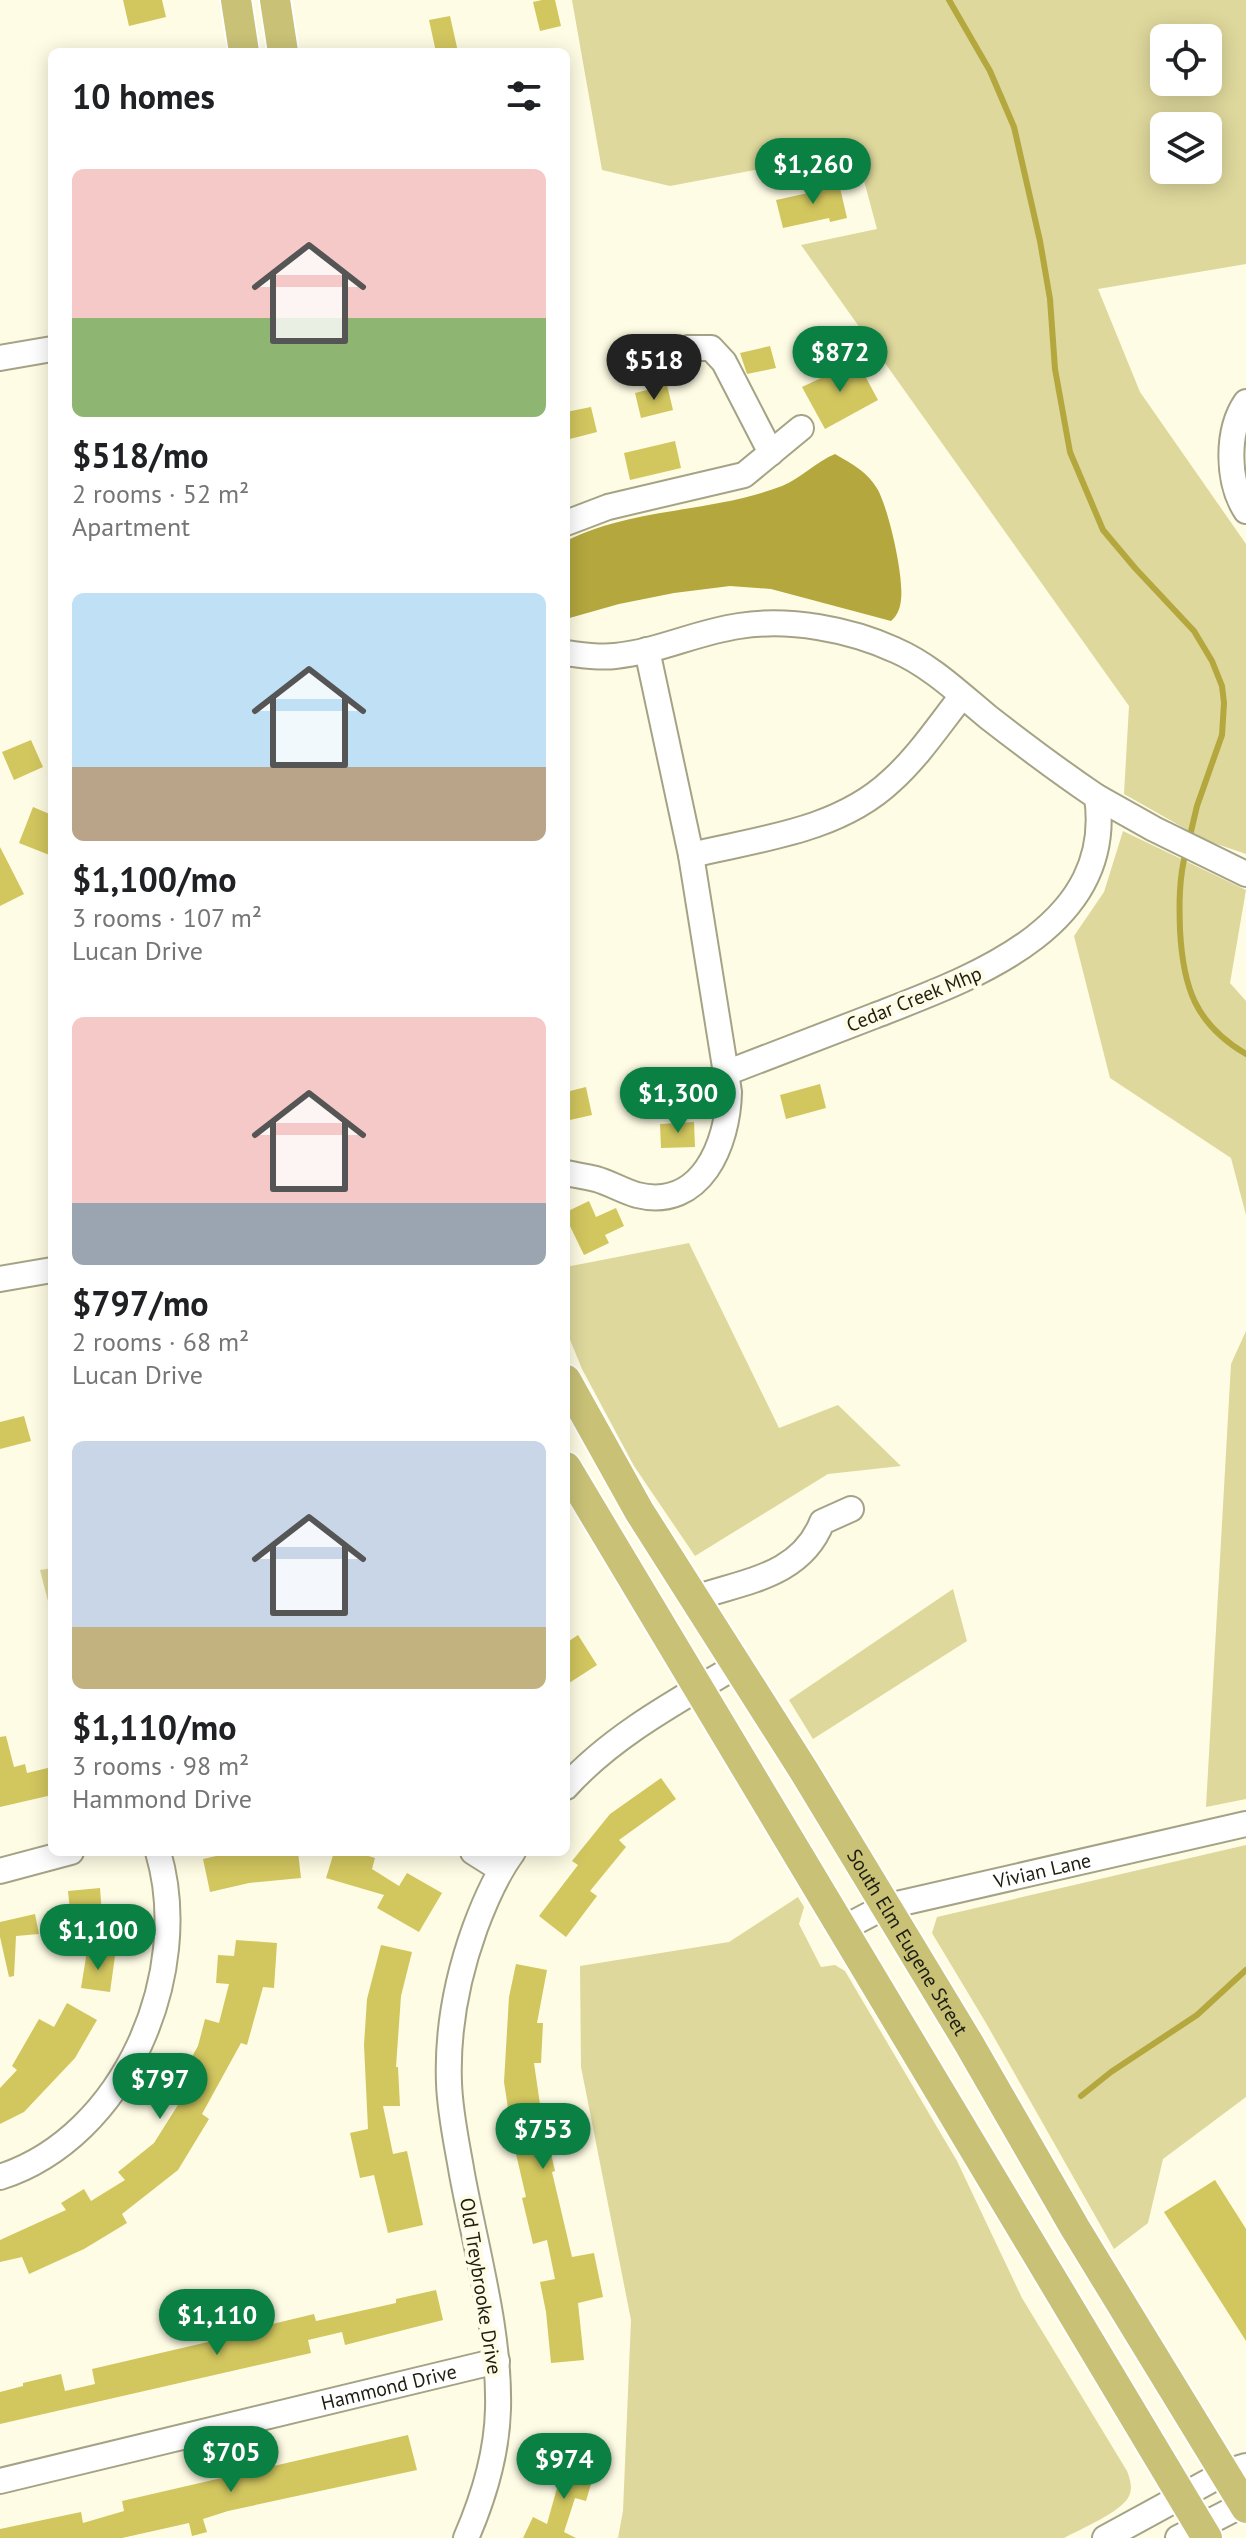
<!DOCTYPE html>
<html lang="en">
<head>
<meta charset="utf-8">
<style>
  :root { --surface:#fff; --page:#f2f2f2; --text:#202124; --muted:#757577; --accent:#0b8043 }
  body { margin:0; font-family:"PT Sans",sans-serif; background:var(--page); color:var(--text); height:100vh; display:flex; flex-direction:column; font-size:30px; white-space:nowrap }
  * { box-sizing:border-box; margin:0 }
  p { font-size:26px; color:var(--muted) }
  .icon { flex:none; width:44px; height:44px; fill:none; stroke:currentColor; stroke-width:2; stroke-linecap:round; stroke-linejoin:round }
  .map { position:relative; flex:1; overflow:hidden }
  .sheet { position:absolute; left:48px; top:48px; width:522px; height:1808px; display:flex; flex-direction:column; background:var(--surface); border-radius:12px; box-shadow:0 4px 20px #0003 }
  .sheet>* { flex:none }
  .buttons { position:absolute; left:1150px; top:24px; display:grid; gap:16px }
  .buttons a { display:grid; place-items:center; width:72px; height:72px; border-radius:12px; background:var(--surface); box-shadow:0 4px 20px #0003; font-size:40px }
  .price { position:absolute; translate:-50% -68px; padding:0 18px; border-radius:28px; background:var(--accent); color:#fff; font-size:26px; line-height:52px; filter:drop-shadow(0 2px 4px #0008) }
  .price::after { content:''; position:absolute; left:50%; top:48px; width:24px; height:18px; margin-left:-12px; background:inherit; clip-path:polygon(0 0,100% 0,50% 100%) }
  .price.on { background:#222; color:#fff }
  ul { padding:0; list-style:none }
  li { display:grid; align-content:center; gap:16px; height:424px; padding:0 24px }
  li span { display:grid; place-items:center; height:248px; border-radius:12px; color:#555 }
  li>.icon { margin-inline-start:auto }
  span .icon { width:144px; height:144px; fill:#fffc; stroke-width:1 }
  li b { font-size:34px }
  h2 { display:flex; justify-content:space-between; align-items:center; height:96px; padding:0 24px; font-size:34px }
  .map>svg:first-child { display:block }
  .green { fill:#ded89c; fill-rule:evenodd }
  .water { fill:#b3a73e }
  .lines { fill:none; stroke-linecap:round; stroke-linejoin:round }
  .stream { stroke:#b3a73e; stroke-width:6 }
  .building { fill:#d2c65f }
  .minor-casing { stroke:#a5a386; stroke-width:28 }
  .major-casing { stroke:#fff; stroke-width:34 }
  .minor { stroke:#fff; stroke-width:24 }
  .major { stroke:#c8c176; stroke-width:30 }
  .labels { text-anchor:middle; stroke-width:8; stroke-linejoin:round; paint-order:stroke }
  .street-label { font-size:20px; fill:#1e1d12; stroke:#fefce4 }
</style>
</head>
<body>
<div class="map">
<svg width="1246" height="2538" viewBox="0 0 1246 2538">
  <rect width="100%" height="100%" fill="#fefce4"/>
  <path class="green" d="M572 0H1246V264L1098 289 1140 392 1246 544V854L1205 840 1124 794 1129 706 801 245 877 229 856 151 670 186 602 170ZM1164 38H1208V82H1164ZM1164 126H1208V170H1164Z
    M1123 831 1246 890 1230 983 1246 1001V1215L1231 1158 1110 1078 1074 936 1104 892Z
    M689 1243 779 1428 838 1405 901 1466 828 1474 695 1556 634 1466 582 1369 566 1330V1267Z
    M1246 1331V1799L1206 1807 1231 1364Z
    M52 1568V1617L40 1570Z
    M953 1589 967 1641 813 1739 789 1700Z
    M1246 1845V2097L1163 2159 1148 2223 1114 2249 986 2023 932 1933 937 1917Z
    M798 1897 804 1907 799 1924 821 1967 835 1965 845 1971 957 2161 1022 2298 1127 2471C1130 2479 1133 2488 1129 2496 1122 2512 1080 2529 1064 2538H618L623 2511 631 2320 581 2067 580 1966 729 1942Z"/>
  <path class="water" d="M835 454C852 464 868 472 878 490 889 511 904 576 901 600 900 609 897 616 891 621L771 589 730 586 674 593 619 604 566 619V541C634 507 712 513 782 486 801 478 816 462 835 454Z"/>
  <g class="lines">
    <path class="stream" d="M949 0 990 71 1014 127 1040 241 1050 299 1055 369 1070 452 1103 530 1135 568 1194 631 1212 661 1222 686 1224 703 1222 735 1197 806 1189 840
      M1186 851C1179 878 1179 903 1180 930 1183 987 1195 1024 1246 1054
      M1081 2096 1111 2072 1197 2015 1246 1970"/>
  </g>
  <path class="building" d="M123 0H162L166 17 129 26Z
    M542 0H555L561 26 540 31 533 2Z
    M450 16 458 52H436L429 20Z
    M838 179 847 218 830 222 829 218 783 228 776 200 822 190 821 183Z
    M770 346 776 368 747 374 740 353Z
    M857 361 878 400 825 429 802 387Z
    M667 385 673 410 641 418 635 393Z
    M591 407 597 432 566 440V412Z
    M675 441 681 468 630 480 624 453Z
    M31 740 43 767 14 780 2 752Z
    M33 807 52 815V856L19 843Z
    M0 847 24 894 0 906Z
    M820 1084 826 1108 786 1119 780 1095Z
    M586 1087 592 1115 570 1120 566 1092Z
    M694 1122 695 1147 661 1148 660 1124Z
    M589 1201 596 1217 616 1208 624 1226 605 1235 609 1243 584 1255 566 1218V1212Z
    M24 1416 31 1441 0 1449V1422Z
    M578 1635 597 1665 566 1685V1643Z
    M6 1736 14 1767 25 1764 27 1773 52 1767V1795L0 1807V1737Z
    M661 1778 676 1799 619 1840 626 1847 590 1891 597 1896 566 1937 539 1916 578 1865 572 1861 610 1814Z
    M234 1852H298L301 1878 249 1883 210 1892 203 1859Z
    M334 1852H355L375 1858 372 1869 399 1886 407 1873 442 1893 419 1932 377 1908 384 1895 326 1878Z
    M100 1888 103 1928 72 1931 68 1891Z
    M35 1914 39 1934 16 1936 14 1976 9 1977 0 1937V1922Z
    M236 1940 277 1943 274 1988 263 1987 247 2045 241 2043 202 2114 209 2119 178 2170 122 2214 127 2223 84 2249 29 2274 22 2257 0 2262V2240L66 2210 61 2203 84 2189 91 2201 125 2180 118 2172 154 2143 188 2089 177 2083 198 2046 205 2019 219 2023 229 1984 216 1983 218 1955 234 1956Z
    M381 1945 412 1952 401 1996 396 2067H398L400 2106H383L393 2154 407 2151 423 2225 388 2233 374 2175 360 2178 350 2133 368 2129 364 2045 367 1999Z
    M87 1951 115 1956 110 1992 81 1988Z
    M516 1964 547 1970 537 2023H543L541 2063H534L544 2132H546L555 2171 552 2172 572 2257 594 2253 603 2297 578 2303 584 2360 551 2363 546 2312 540 2282 555 2279 547 2240 533 2244 522 2198 526 2197 513 2141 504 2082 509 1997Z
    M67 2003 97 2020 75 2058 24 2112 0 2124V2088L17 2070 12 2066 39 2019 54 2027Z
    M1215 2180 1246 2229V2341L1164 2212Z
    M436 2290 443 2320 345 2345 342 2332 308 2340 311 2353 0 2424V2392L23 2386V2383L61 2374 65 2391 95 2384 92 2369 264 2329V2326L314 2314 316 2321 396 2303V2299Z
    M408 2435 417 2470 228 2511 203 2519 207 2532 192 2536 189 2523 122 2538H0V2529L81 2512 83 2523 124 2511 122 2501Z
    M565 2459 596 2467 586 2501 575 2498 564 2532 576 2538H523L533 2517 547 2524Z"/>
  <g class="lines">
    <defs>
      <g id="minor">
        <path d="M688 348H711L724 362 771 453"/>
        <path d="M0 358 52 349"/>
        <path d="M1246 402C1226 431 1227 482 1246 511"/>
        <path d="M566 523 608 507 744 475 801 428"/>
        <path d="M566 653C582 655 598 658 615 656 657 652 697 632 739 626 789 618 849 629 895 650 930 665 959 693 988 717 1024 745 1060 772 1097 797 1116 928 972 978 874 1016 825 1035 776 1054 726 1073"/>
        <path d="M1097 797 1154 829 1246 874"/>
        <path d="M691 855C758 839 838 831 891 781 918 757 939 725 962 696"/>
        <path d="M566 1173C576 1175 587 1177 596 1179 610 1183 623 1191 637 1195 701 1211 728 1144 729 1092L691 855 647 650"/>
        <path d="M0 1279 52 1270"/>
        <path d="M695 1598C745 1581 801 1576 822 1522L851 1509"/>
        <path d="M566 1787C613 1735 679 1700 738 1665"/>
        <path d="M473 1852 500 1869"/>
        <path d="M0 1871 71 1852"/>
        <path id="s1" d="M842 1929 884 1907 1246 1824"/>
        <path d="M0 2177C125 2137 194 1973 158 1852"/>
        <path id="s2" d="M0 2481 497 2361"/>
        <path d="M466 2538C483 2499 497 2452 498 2409 500 2332 476 2250 462 2174 457 2144 450 2114 449 2083 447 2030 457 1978 475 1928 485 1901 496 1875 513 1852"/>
        <path d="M1105 2538 1226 2472 1246 2466"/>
        <path d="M1178 2538 1246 2503"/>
      </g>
      <g id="major">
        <path d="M236 0 244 52"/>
        <path d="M275 0 283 52"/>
        <path id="s3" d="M566 1380 639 1511 804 1771 968 2042 1075 2228 1246 2508"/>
        <path d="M566 1467 1207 2538"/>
      </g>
    </defs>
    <use href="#minor" class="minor-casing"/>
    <use href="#major" class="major-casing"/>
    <use href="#minor" class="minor"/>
    <use href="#major" class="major"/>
  </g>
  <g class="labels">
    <g class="street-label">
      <text transform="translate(914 999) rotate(-22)" y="7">Cedar Creek Mhp</text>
      <text dy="7" stroke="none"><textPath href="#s1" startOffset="210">Vivian Lane</textPath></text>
      <text dy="7" stroke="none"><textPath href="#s3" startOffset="658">South Elm Eugene Street</textPath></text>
      <text transform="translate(481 2286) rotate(81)" y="7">Old Treybrooke Drive</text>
      <text dy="7" stroke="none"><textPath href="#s2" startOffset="400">Hammond Drive</textPath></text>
    </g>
  </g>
</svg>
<div class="buttons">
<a><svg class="icon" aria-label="locate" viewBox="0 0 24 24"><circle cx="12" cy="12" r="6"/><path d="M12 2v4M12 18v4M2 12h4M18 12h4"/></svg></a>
<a><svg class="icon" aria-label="layers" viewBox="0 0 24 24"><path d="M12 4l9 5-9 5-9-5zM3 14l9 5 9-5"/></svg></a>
</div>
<b class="price" style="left:813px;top:206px">$1,260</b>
<b class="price" style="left:840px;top:394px">$872</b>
<b class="price on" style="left:654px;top:402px">$518</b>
<b class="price" style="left:678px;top:1135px">$1,300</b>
<b class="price" style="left:98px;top:1972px">$1,100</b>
<b class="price" style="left:160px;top:2121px">$797</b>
<b class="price" style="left:543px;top:2171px">$753</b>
<b class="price" style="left:217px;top:2357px">$1,110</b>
<b class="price" style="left:231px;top:2494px">$705</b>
<b class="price" style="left:564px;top:2501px">$974</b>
<section class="sheet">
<h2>10 homes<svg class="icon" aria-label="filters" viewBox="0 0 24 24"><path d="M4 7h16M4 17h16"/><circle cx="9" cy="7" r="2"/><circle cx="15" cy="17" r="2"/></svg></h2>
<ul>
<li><span style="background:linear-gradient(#f6c9c9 60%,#8fb573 0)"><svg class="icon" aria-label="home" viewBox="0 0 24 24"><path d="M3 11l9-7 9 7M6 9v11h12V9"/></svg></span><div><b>$518/mo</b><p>2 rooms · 52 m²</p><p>Apartment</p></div></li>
<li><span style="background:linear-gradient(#bfe0f5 70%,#b9a48a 0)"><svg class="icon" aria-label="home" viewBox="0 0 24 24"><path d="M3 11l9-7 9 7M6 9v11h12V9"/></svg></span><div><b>$1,100/mo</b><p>3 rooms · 107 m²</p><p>Lucan Drive</p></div></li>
<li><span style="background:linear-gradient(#f6c9c9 75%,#9aa5b1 0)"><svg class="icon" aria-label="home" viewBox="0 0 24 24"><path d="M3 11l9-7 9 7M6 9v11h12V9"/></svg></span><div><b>$797/mo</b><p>2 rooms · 68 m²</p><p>Lucan Drive</p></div></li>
<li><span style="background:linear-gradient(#c9d6e8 75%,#c2b280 0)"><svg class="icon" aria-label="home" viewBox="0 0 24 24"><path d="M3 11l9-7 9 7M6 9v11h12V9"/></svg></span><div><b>$1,110/mo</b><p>3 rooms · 98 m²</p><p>Hammond Drive</p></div></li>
</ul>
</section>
</div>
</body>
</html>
